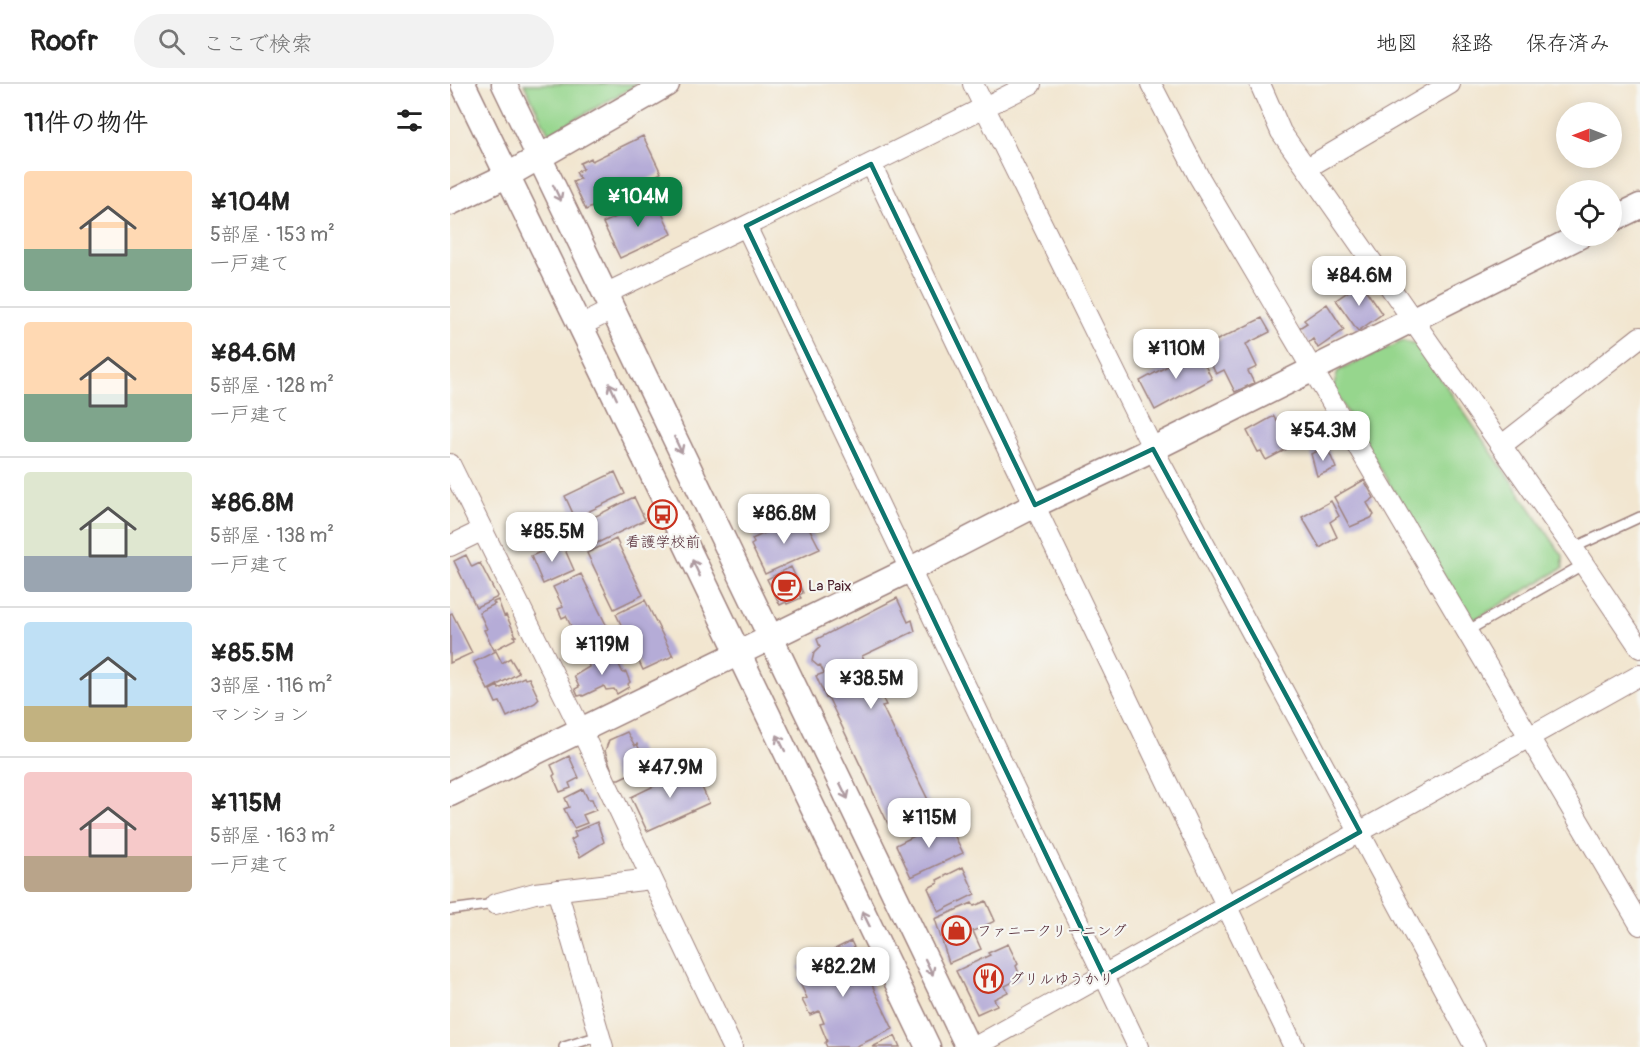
<!DOCTYPE html>
<html lang="ja">
<head>
<meta charset="utf-8">
<style>
  :root { --surface:#fff; --page:#f2f2f2; --text:#222; --muted:#767676; --line:#e0e0e0; --accent:#0b8043 }
  body { margin:0; font-family:Pangolin,"Klee One",sans-serif; background:var(--page); color:var(--text); height:100vh; display:flex; flex-direction:column; font-size:22px; white-space:nowrap }
  * { box-sizing:border-box; margin:0 }
  p { font-size:20px; color:var(--muted) }
  .icon { flex:none; width:33px; height:33px; fill:none; stroke:currentColor; stroke-width:2; stroke-linecap:round; stroke-linejoin:round }
  .map { position:relative; flex:1; overflow:hidden }
  .sheet { display:flex; flex-direction:column; background:var(--surface); width:450px }
  .sheet>* { flex:none }
  .needle { width:39px; rotate:270deg }
  .fabs { position:absolute; left:1106px; top:18px; display:grid; gap:12px }
  .fabs a { display:grid; place-items:center; width:66px; height:66px; border-radius:50%; background:var(--surface); box-shadow:0 3px 15px #0003; font-size:30px }
  .price { position:absolute; translate:-50% -51px; padding:0 14px; border-radius:12px; background:#fff; color:#222; font-size:20px; line-height:39px; filter:drop-shadow(0 2px 3px #0008) }
  .price::after { content:''; position:absolute; left:50%; top:36px; width:18px; height:14px; margin-left:-9px; background:inherit; clip-path:polygon(0 0,100% 0,50% 100%) }
  .price.active { background:var(--accent); color:#fff }
  ul { padding:0; list-style:none }
  li { display:flex; align-items:center; gap:18px; height:150px; padding:0 24px }
  li+li { border-top:2px solid var(--line) }
  li span { display:grid; place-items:center; flex:none; width:168px; height:120px; border-radius:6px; color:#555 }
  li>.icon { margin-inline-start:auto }
  span .icon { width:72px; height:72px; fill:#fffc; stroke-width:1 }
  li b { font-size:26px }
  h2 { display:flex; justify-content:space-between; align-items:center; height:72px; padding:0 24px; font-size:26px }
  header { display:flex; align-items:center; gap:36px; box-sizing:border-box; height:84px; padding:0 30px; background:var(--surface); border-bottom:2px solid var(--line) }
  header strong { font-size:28px }
  nav { display:flex; gap:33px; margin-inline-start:auto; font-size:21px }
  .search { width:420px; height:54px; background:var(--page); display:flex; align-items:center; gap:15px; box-sizing:border-box; padding:0 21px; border-radius:33px; color:var(--muted); font-size:22px }
  main { display:flex; flex:1; min-height:0 }
  .map>svg:first-child { display:block }
  .green { fill:#96d68d; stroke:#707a5c; stroke-width:1.5 }
  .building { fill:#b5acd7 }
  .lines { fill:none; stroke-linecap:round; stroke-linejoin:round }
  .service-casing { stroke:#9e827e; stroke-width:12 }
  .minor-casing { stroke:#9e827e; stroke-width:22 }
  .tertiary-casing { stroke:#9e827e; stroke-width:27 }
  .service { stroke:#fff; stroke-width:9 }
  .minor { stroke:#fff; stroke-width:20 }
  .tertiary { stroke:#fff; stroke-width:24 }
  .oneway { stroke:#ae9aa0 }
  .marked { fill:none; stroke:#0f766e; stroke-width:4.5; stroke-linejoin:round }
  .labels { text-anchor:middle; stroke-width:4.5; stroke-linejoin:round; paint-order:stroke }
  .poi-label { font-size:15px; fill:#4a1f2b; stroke:#f6f6f2; text-anchor:start }
</style>
</head>
<body>
<header>
<strong>Roofr</strong>
<div class="search"><svg class="icon" aria-label="search" viewBox="0 0 24 24"><circle cx="10" cy="10" r="6"/><path d="M15 15l6 6"/></svg>ここで検索</div>
<nav><a>地図</a><a>経路</a><a>保存済み</a></nav>
</header>
<main>
<section class="sheet">
<h2>11件の物件<svg class="icon" aria-label="filters" viewBox="0 0 24 24"><path d="M4 7h16M4 17h16"/><circle cx="9" cy="7" r="2"/><circle cx="15" cy="17" r="2"/></svg></h2>
<ul>
<li><span style="background:linear-gradient(#ffd9b3 65%,#7fa58c 0)"><svg class="icon" aria-label="home" viewBox="0 0 24 24"><path d="M3 11l9-7 9 7M6 9v11h12V9"/></svg></span><div><b>¥104M</b><p>5部屋 · 153 m²</p><p>一戸建て</p></div></li>
<li><span style="background:linear-gradient(#ffd9b3 60%,#7fa58c 0)"><svg class="icon" aria-label="home" viewBox="0 0 24 24"><path d="M3 11l9-7 9 7M6 9v11h12V9"/></svg></span><div><b>¥84.6M</b><p>5部屋 · 128 m²</p><p>一戸建て</p></div></li>
<li><span style="background:linear-gradient(#dfe7d0 70%,#9aa5b1 0)"><svg class="icon" aria-label="home" viewBox="0 0 24 24"><path d="M3 11l9-7 9 7M6 9v11h12V9"/></svg></span><div><b>¥86.8M</b><p>5部屋 · 138 m²</p><p>一戸建て</p></div></li>
<li><span style="background:linear-gradient(#bfe0f5 70%,#c2b280 0)"><svg class="icon" aria-label="home" viewBox="0 0 24 24"><path d="M3 11l9-7 9 7M6 9v11h12V9"/></svg></span><div><b>¥85.5M</b><p>3部屋 · 116 m²</p><p>マンション</p></div></li>
<li><span style="background:linear-gradient(#f6c9c9 70%,#b9a48a 0)"><svg class="icon" aria-label="home" viewBox="0 0 24 24"><path d="M3 11l9-7 9 7M6 9v11h12V9"/></svg></span><div><b>¥115M</b><p>5部屋 · 163 m²</p><p>一戸建て</p></div></li>
</ul>
</section>
<div class="map">
<svg width="1190" height="963" viewBox="0 0 1190 963">
  <rect width="100%" height="100%" fill="#f6f6f2"/>
  <filter id="ink" filterUnits="userSpaceOnUse"><feTurbulence type="fractalNoise" baseFrequency=".0167" numOctaves="2"/><feDisplacementMap in="SourceGraphic" scale="12" xChannelSelector="R" yChannelSelector="G"/><feConvolveMatrix kernelMatrix="1 2 1 2 8 2 1 2 1" color-interpolation-filters="sRGB"/></filter>
  <filter id="wash" filterUnits="userSpaceOnUse"><feTurbulence type="fractalNoise" baseFrequency=".008" numOctaves="4" result="noise"/><feDisplacementMap in="SourceGraphic" scale="24" xChannelSelector="R" yChannelSelector="G"/><feGaussianBlur stdDeviation="1.35" result="paint"/><feColorMatrix in="noise" values="0 0 0 0 0 0 0 0 0 0 0 0 0 0 0 0 0 1.4 0 .05"/><feComposite in="paint" operator="in"/></filter>
  <g filter="url(#wash)">
    <rect width="100%" height="100%" fill="#f2e6d0"/>
    <path class="green" d="M74 0H188L99 50Z
      M953 257 967 260 1113 472V484L1026 535 1019 534 883 305 888 287Z"/>
    <g id="blocks">
      <path class="building" d="M193 52 211 89 136 126 123 98 130 95 126 88 133 85 130 79 141 74 142 77Z
        M205 115 222 150 170 174 153 139Z
        M911 199 932 230 908 247 886 216Z
        M877 220 894 246 868 264 863 255 858 259 849 244 857 239 854 236Z
        M812 234 820 248 796 260 807 283 798 287 804 299 785 308 774 286 766 290 753 263Z
        M747 266 762 295 705 326 690 297Z
        M824 332 841 363 816 376 811 367 808 368 797 347Z
        M878 335 884 345 869 354 863 344Z
        M877 363 886 384 867 392 861 370Z
        M165 388 175 410 125 434 115 412Z
        M914 396 924 414 917 419 924 431 921 434 900 443 884 413Z
        M184 413 195 436 139 463 137 460 132 463 121 441 135 434 136 437Z
        M881 417 889 432 880 438 887 453 870 464 852 433Z
        M347 434 350 439 355 436 370 465 315 490 301 461 304 459 302 455Z
        M166 455 193 511 164 525 137 469Z
        M112 459 124 486 93 500 81 472Z
        M16 471 22 483 30 479 47 512 46 514 26 523 4 477Z
        M341 483 353 509 349 511 351 514 337 520 336 518 330 521 317 495Z
        M131 490 167 563 138 576 116 532 112 534 108 525 113 523 103 503Z
        M447 514 458 538 462 536 465 547 412 572 436 621 432 622 484 728 475 732 473 731 441 746 378 613 376 614 366 592 374 589 370 581 368 582 362 577 364 569 370 563 367 555Z
        M48 516 54 532 56 531 66 552H64L65 555 44 566 34 546 37 545 29 528 45 520 43 518Z
        M195 516 223 572 193 586 166 530Z
        M2 529 22 569 0 579V530Z
        M46 567 52 579 60 574 69 589 38 606 24 578Z
        M163 568 173 589 176 588 180 598 178 600 179 603 167 610 164 605 156 606 154 602 133 612 132 611 128 612 125 605 129 603 124 592 139 583 138 579Z
        M74 593 75 595 79 594 89 615 85 619 57 633 50 618 46 619 40 606 48 602 49 605Z
        M177 648 185 662 187 660 198 684 193 686 192 684 169 695H165L155 667 159 656Z
        M119 672 129 694 119 699 121 704 110 708 103 692 105 690 101 681Z
        M243 683 259 719 197 747 181 713Z
        M133 705 138 715H142L146 726 133 731 137 739 124 744 114 725 119 723 115 714Z
        M497 736 513 769 461 793 446 761Z
        M147 738 154 758 130 773 121 756 126 753 124 748Z
        M513 783 525 810 489 828 478 804 488 799 487 796Z
        M536 817 545 837 523 847 531 865 499 879 485 835 522 819 524 822Z
        M401 857 443 945 405 963H377L375 959 377 957 370 940 374 939 369 927 360 931 352 916 357 914 348 895 352 892 348 883Z
        M558 860 568 880 566 882 571 894 555 902 558 908 544 915 547 921 527 930 506 887 540 871 538 869Z
        M445 952 450 963H422Z"/>
    </g>
  </g>
  <g filter="url(#ink)">
    <use href="#blocks" fill-opacity="0" stroke="#9e827e" stroke-width="1.5"/>
    <g class="lines">
      <defs>
        <path id="service" d="M1123 464 1190 433
          M1017 547 1134 480
          M0 826 45 820
          M114 963 149 952"/>
        <path id="minor" d="M523 0 703 365 1025 963
          M701 0 749 93 1190 841
          M810 0 831 48 1123 464 1190 564
          M421 80 844 963
          M857 84 1000 0
          M296 142 688 963
          M157 209 296 142 581 0
          M132 241 164 225
          M1051 362 1190 253
          M0 380 131 646 282 963
          M0 462 33 446
          M107 806 153 963
          M45 820 85 809 201 795
          M525 963 1190 591"/>
        <path id="tertiary" d="M13 0C170 320 322 642 478 963
          M54 0C210 320 362 643 518 963
          M0 119 58 91 217 0
          M1161 136 1190 122
          M0 710 461 485 585 421 703 365 1130 152"/>
      </defs>
      <use href="#service" class="service-casing"/>
      <use href="#minor" class="minor-casing"/>
      <use href="#tertiary" class="tertiary-casing"/>
      <use href="#service" class="service"/>
      <use href="#minor" class="minor"/>
      <use href="#tertiary" class="tertiary"/>
    </g>
    <defs><path id="oneway-shaft" d="M-6 0H5M1.5-3L5.5 0L1.5 3" fill="none" stroke-width="1.6" stroke-linecap="round" stroke-linejoin="round" transform="scale(1.5)"/></defs>
    <g class="oneway">
      <use href="#oneway-shaft" transform="translate(107 109) rotate(64)"/>
      <use href="#oneway-shaft" transform="translate(163 307) rotate(-115)"/>
      <use href="#oneway-shaft" transform="translate(228 361) rotate(65)"/>
      <use href="#oneway-shaft" transform="translate(246 484) rotate(-115)"/>
      <use href="#oneway-shaft" transform="translate(331 659) rotate(-116)"/>
      <use href="#oneway-shaft" transform="translate(394 707) rotate(64)"/>
      <use href="#oneway-shaft" transform="translate(416 835) rotate(-116)"/>
      <use href="#oneway-shaft" transform="translate(479 883) rotate(64)"/>
    </g>
  </g>
  <path class="marked" d="M421 80 585 421 703 365 910 748 654 892 296 142Z"/>
  <defs>
    <symbol id="bus-ring" viewBox="-11 -11 22 22"><circle r="9.5" fill="#f6f6f2" stroke="#c8321e" stroke-width="1.5"/><path d="M-5-6H5V4H4V6H2V4H-2V6H-4V4H-5ZM-3.5-4V0h7V-4ZM-3.5 1.2v1.5H-2V1.2ZM2 1.2v1.5H3.5V1.2Z" fill="#c8321e"/></symbol>
    <symbol id="cafe-ring" viewBox="-11 -11 22 22"><circle r="9.5" fill="#f6f6f2" stroke="#c8321e" stroke-width="1.5"/><path d="M-5.5-4.5H6V0H3Q3 3.5 0 3.5H-2.5Q-5.5 3.5-5.5 0ZM3-3.2v2h1.7v-2ZM-6 4.5H4V6H-6Z" fill="#c8321e"/></symbol>
    <symbol id="shop-ring" viewBox="-11 -11 22 22"><circle r="9.5" fill="#f6f6f2" stroke="#c8321e" stroke-width="1.5"/><path d="M-5-2.5h2.3a2.7 3.5 0 0 1 5.4 0H5L5.5 6h-11ZM-1.5-2.5h3a1.5 2.3 0 0 0-3 0Z" fill="#c8321e"/></symbol>
    <symbol id="restaurant-ring" viewBox="-11 -11 22 22"><circle r="9.5" fill="#f6f6f2" stroke="#c8321e" stroke-width="1.5"/><path d="M-5-6h1v4h1v-4h1v4h1v-4h1v5L-1.5 .5V6h-2V.5L-5-1ZM5-6V6H3V1.5H1.5Q1.5-4 5-6Z" fill="#c8321e"/></symbol>
  </defs>
  <g fill-rule="evenodd">
    <use href="#bus-ring" x="196" y="414" width="33" height="33"/>
    <use href="#cafe-ring" x="320" y="486" width="33" height="33"/>
    <use href="#shop-ring" x="490" y="830" width="33" height="33"/>
    <use href="#restaurant-ring" x="522" y="878" width="33" height="33"/>
  </g>
  <g class="labels">
    <g class="poi-label">
      <text x="213" y="463" text-anchor="middle">看護学校前</text>
      <text x="358" y="507">La Paix</text>
      <text x="527" y="852">ファニークリーニング</text>
      <text x="559" y="900">グリルゆうかり</text>
    </g>
  </g>
</svg>
<div class="fabs">
<a><svg class="needle" viewBox="-14 -14 28 28"><path d="M0-13l5 13h-10z" fill="#e53935"/><path d="M0 13l5-13h-10z" fill="#767676"/></svg></a>
<a><svg class="icon" aria-label="locate" viewBox="0 0 24 24"><circle cx="12" cy="12" r="6"/><path d="M12 2v4M12 18v4M2 12h4M18 12h4"/></svg></a>
</div>
<b class="price active" style="left:188px;top:144px">¥104M</b>
<b class="price" style="left:909px;top:223px">¥84.6M</b>
<b class="price" style="left:726px;top:296px">¥110M</b>
<b class="price" style="left:873px;top:378px">¥54.3M</b>
<b class="price" style="left:334px;top:461px">¥86.8M</b>
<b class="price" style="left:102px;top:479px">¥85.5M</b>
<b class="price" style="left:152px;top:592px">¥119M</b>
<b class="price" style="left:421px;top:626px">¥38.5M</b>
<b class="price" style="left:220px;top:715px">¥47.9M</b>
<b class="price" style="left:479px;top:765px">¥115M</b>
<b class="price" style="left:393px;top:914px">¥82.2M</b>
</div>
</main>
</body>
</html>
